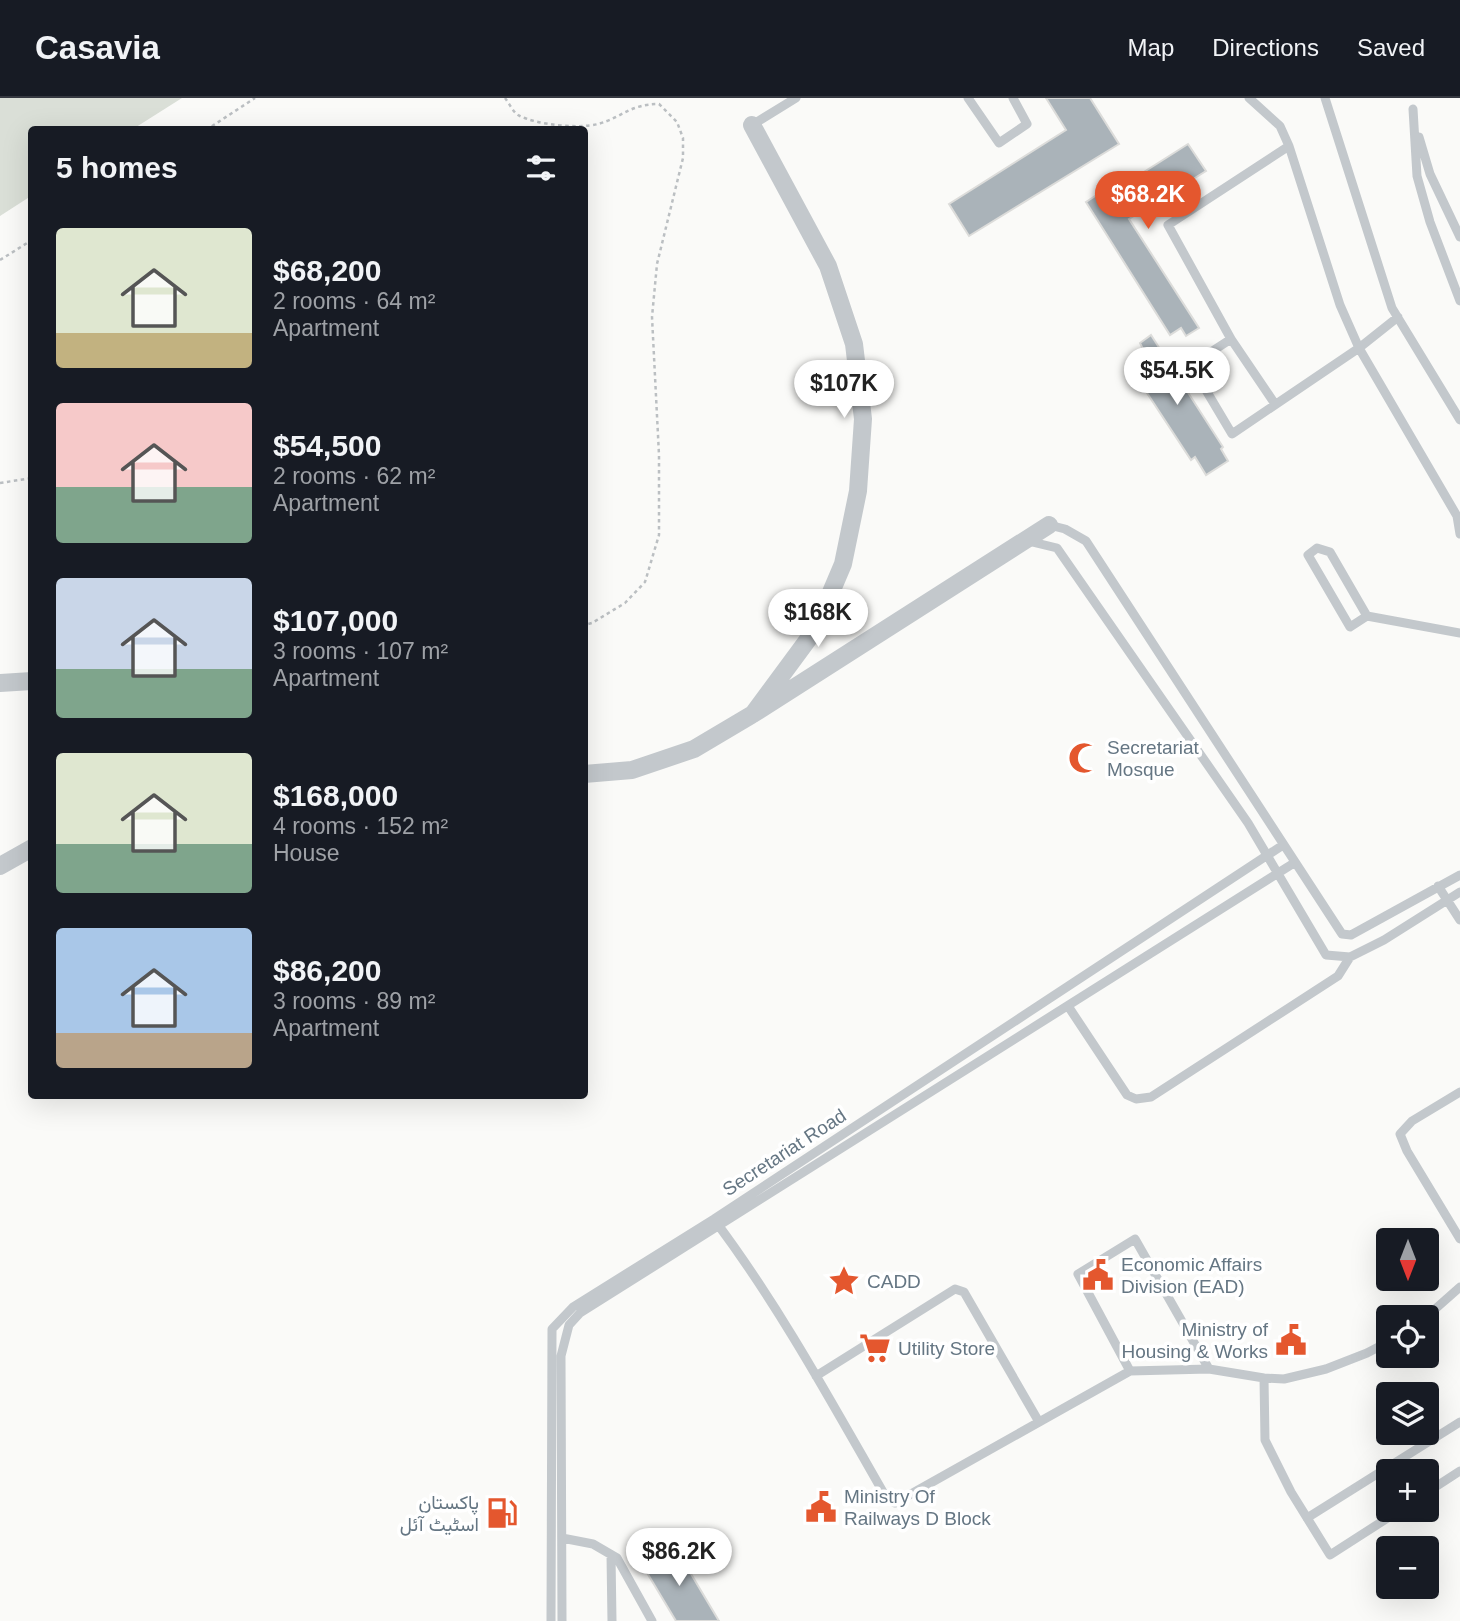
<!DOCTYPE html>
<html lang="en">
<head>
<meta charset="utf-8">
<style>
  :root { --surface:#171b24; --page:#242831; --text:#f1f3f6; --muted:#9ea1a6; --line:#363941; --accent:#e4572e }
  body { margin:0; font-family:Helvetica,Vazirmatn,sans-serif; background:var(--page); color:var(--text); height:100vh; display:flex; flex-direction:column; font-size:26px; white-space:nowrap }
  * { box-sizing:border-box; margin:0 }
  p { font-size:23px; color:var(--muted) }
  .icon { flex:none; width:38px; height:38px; fill:none; stroke:currentColor; stroke-width:2; stroke-linecap:round; stroke-linejoin:round }
  .map { position:relative; flex:1; overflow:hidden }
  .side { position:absolute; left:28px; top:28px; width:560px; height:973px; display:flex; flex-direction:column; background:var(--surface); border-radius:7px; box-shadow:0 7px 28px #0002 }
  .side>* { flex:none }
  .needle { width:46px; rotate:180deg }
  .controls { position:absolute; left:1376px; top:1130px; display:grid; gap:14px }
  .controls a { display:grid; place-items:center; width:63px; height:63px; border-radius:7px; background:var(--surface); box-shadow:0 7px 28px #0002; font-size:35px }
  .price { position:absolute; translate:-50% -60px; padding:0 16px; border-radius:24px; background:#fff; color:#222; font-size:23px; line-height:46px; filter:drop-shadow(0 2px 4px #0008) }
  .price::after { content:''; position:absolute; left:50%; top:42px; width:21px; height:16px; margin-left:-10px; background:inherit; clip-path:polygon(0 0,100% 0,50% 100%) }
  .price.active { background:var(--accent); color:#fff }
  ul { padding:0; list-style:none }
  li { display:flex; align-items:center; gap:21px; height:175px; padding:0 28px }
  li span { display:grid; place-items:center; flex:none; width:196px; height:140px; border-radius:7px; color:#555 }
  li>.icon { margin-inline-start:auto }
  span .icon { width:84px; height:84px; fill:#fffc; stroke-width:1 }
  li b { font-size:30px }
  h2 { display:flex; justify-content:space-between; align-items:center; height:84px; padding:0 28px; font-size:30px }
  header { display:flex; align-items:center; gap:42px; box-sizing:border-box; height:98px; padding:0 35px; background:var(--surface); border-bottom:2px solid var(--line) }
  header strong { font-size:33px }
  nav { display:flex; gap:38px; margin-inline-start:auto; font-size:24px }
  .map>svg:first-child { display:block }
  .green { fill:#dadfd7 }
  .building { fill:#aab3b9; stroke:#dcdcda; stroke-width:2 }
  .lines { fill:none; stroke-linecap:round; stroke-linejoin:round }
  .path { stroke:#bbbfc2; stroke-width:2.5; stroke-dasharray:3.5 3.5; stroke-linecap:butt }
  .lane { stroke:#c3c8cc; stroke-width:9 }
  .street { stroke:#c3c8cc; stroke-width:18 }
  .labels { text-anchor:middle; stroke-width:7; stroke-linejoin:round; paint-order:stroke }
  .poi-label { font-size:19px; fill:#657683; stroke:#fff; text-anchor:start }
  .street-label { font-size:19px; fill:#657683; stroke:#fff }
</style>
</head>
<body>
<header>
<strong>Casavia</strong>
<nav><a>Map</a><a>Directions</a><a>Saved</a></nav>
</header>
<div class="map">
<svg width="1460" height="1523" viewBox="0 0 1460 1523">
  <rect width="100%" height="100%" fill="#fafaf8"/>
  <path class="green" d="M0 0H182L133 31 32 32 31 98 0 118Z"/>
  <path class="building" d="M1046 0H1090L1119 46 969 138 949 106 1066 32Z
    M1188 46 1206 73 1129 121 1199 230 1186 238 1181 230 1170 237 1086 104 1106 91 1109 96Z
    M1151 237 1223 349 1221 351 1228 363 1206 377 1195 359 1191 362 1128 266 1141 258 1138 254 1143 251 1140 245Z
    M675 1449 719 1523H676L643 1468Z"/>
  <g class="lines">
    <path class="path" d="M505 0C509 5 513 14 518 17 536 27 579 31 598 26 623 19 630 6 659 6L677 24 683 40V60L657 166 652 219 659 357V437L645 484 625 505 592 525 584 527
      M206 32 255 0
      M0 162 32 142
      M0 385 32 380"/>
    <path class="lane" d="M968 0 999 45 1027 26 1013 0
      M1249 0 1280 28 1289 48 1340 207 1359 250 1457 418 1460 436
      M1325 0 1392 210 1460 322
      M1413 11 1417 78 1430 124 1460 203
      M752 27 796 0
      M1419 39 1430 76 1460 139
      M1289 48 1168 127 1231 241 1191 267 1232 336 1359 250 1398 219
      M1231 241 1275 306
      M1049 427 1065 431 1086 443 1342 836 1351 837 1460 777
      M1028 443 1057 450 1248 725 1326 857 1350 859 1384 842 1460 794
      M1367 518 1330 454 1317 450 1308 457 1350 529 1367 518 1460 535
      M1438 788 1460 822
      M1068 908 1127 997 1136 1001 1151 999 1338 878 1350 859
      M1460 994 1412 1023 1400 1036 1407 1053 1460 1141
      M716 1124C781 1211 833 1307 887 1401L895 1405 1130 1273 1209 1271 1264 1280 1284 1281 1326 1271 1367 1255 1388 1244
      M1425 1220 1460 1189
      M1130 1273 1078 1176 1135 1141 1209 1271
      M816 1278 955 1191 964 1194 1039 1324
      M1264 1280 1265 1342 1291 1394 1330 1457 1400 1412
      M1426 1395 1460 1373
      M1307 1420 1460 1324
      M562 1440 593 1446 617 1460 652 1523
      M611 1457 612 1523
      M551 1523 552 1231 573 1209 714 1121 1283 747
      M562 1523 561 1258 569 1227 580 1215 1294 765"/>
    <path class="street" d="M752 27 828 168 854 246 863 321 858 393 843 466 815 532 753 616
      M0 585 32 583
      M584 676 632 672 694 651 753 616 1049 427
      M0 768 32 750"/>
  </g>
  <defs>
    <symbol id="mosque-bare" viewBox="-9 -9 18 18"><path d="M3.5-4.9A6 6 0 1 0 3.5 4.9A5 5 0 1 1 3.5-4.9Z" fill="#e4572e" stroke="#fff" stroke-width="2.5" paint-order="stroke"/></symbol>
    <symbol id="civic-bare" viewBox="-9 -9 18 18"><path d="M-.6-6.5H3V-4.5H.6V-3L4-1V1h2V6H-6V1h2V-1L-.6-3ZM-1.2 2.5V6h2.4V2.5Z" fill="#e4572e" stroke="#fff" stroke-width="2.5" paint-order="stroke"/></symbol>
    <symbol id="sight-bare" viewBox="-9 -9 18 18"><path d="M0-6L1.8-2.2L6-1.7L2.9 1.2L3.7 5.4L0 3.3L-3.7 5.4L-2.9 1.2L-6-1.7L-1.8-2.2Z" fill="#e4572e" stroke="#fff" stroke-width="2.5" paint-order="stroke"/></symbol>
    <symbol id="supermarket-bare" viewBox="-9 -9 18 18"><path d="M-6-5.5h2.5l.6 2H6L4.5 2H-2.5L-4.4-4H-6ZM-1.5 3.2a1.3 1.3 0 1 0 .1 0ZM3 3.2a1.3 1.3 0 1 0 .1 0Z" fill="#e4572e" stroke="#fff" stroke-width="2.5" paint-order="stroke"/></symbol>
    <symbol id="fuel-bare" viewBox="-9 -9 18 18"><path d="M-5.5-6h7V0h2V4h1.3V-2.5L3-4.5l.8-.8L6-3V5H2.5V1h-1V6h-7ZM-4.2-4.7v3.2H.2V-4.7Z" fill="#e4572e" stroke="#fff" stroke-width="2.5" paint-order="stroke"/></symbol>
  </defs>
  <g fill-rule="evenodd">
    <use href="#mosque-bare" x="1062" y="638" width="44" height="44"/>
    <use href="#civic-bare" x="1076" y="1155" width="44" height="44"/>
    <use href="#sight-bare" x="822" y="1161" width="44" height="44"/>
    <use href="#civic-bare" x="1269" y="1220" width="44" height="44"/>
    <use href="#supermarket-bare" x="853" y="1228" width="44" height="44"/>
    <use href="#civic-bare" x="799" y="1387" width="44" height="44"/>
    <use href="#fuel-bare" x="480" y="1393" width="44" height="44"/>
  </g>
  <g class="labels">
    <g class="poi-label">
      <text x="1107" y="656">Secretariat<tspan x="1107" dy="22">Mosque</tspan></text>
      <text x="1121" y="1173">Economic Affairs<tspan x="1121" dy="22">Division (EAD)</tspan></text>
      <text x="867" y="1190">CADD</text>
      <text x="1268" y="1238" text-anchor="end">Ministry of<tspan x="1268" dy="22">Housing &amp; Works</tspan></text>
      <text x="898" y="1257">Utility Store</text>
      <text x="844" y="1405">Ministry Of<tspan x="844" dy="22">Railways D Block</tspan></text>
      <text x="479" y="1411" text-anchor="end">پاکستان<tspan x="479" dy="22">اسٹیٹ آئل</tspan></text>
    </g>
    <g class="street-label">
      <text transform="translate(784 1054) rotate(-33)" y="7">Secretariat Road</text>
    </g>
  </g>
</svg>
<div class="controls">
<a><svg class="needle" viewBox="-14 -14 28 28"><path d="M0-13l5 13h-10z" fill="#e53935"/><path d="M0 13l5-13h-10z" fill="#9ea1a6"/></svg></a>
<a><svg class="icon" aria-label="locate" viewBox="0 0 24 24"><circle cx="12" cy="12" r="6"/><path d="M12 2v4M12 18v4M2 12h4M18 12h4"/></svg></a>
<a><svg class="icon" aria-label="layers" viewBox="0 0 24 24"><path d="M12 4l9 5-9 5-9-5zM3 14l9 5 9-5"/></svg></a>
<a>+</a>
<a>−</a>
</div>
<b class="price active" style="left:1148px;top:133px">$68.2K</b>
<b class="price" style="left:1177px;top:309px">$54.5K</b>
<b class="price" style="left:844px;top:322px">$107K</b>
<b class="price" style="left:818px;top:551px">$168K</b>
<b class="price" style="left:679px;top:1490px">$86.2K</b>
<section class="side">
<h2>5 homes<svg class="icon" aria-label="filters" viewBox="0 0 24 24"><path d="M4 7h16M4 17h16"/><circle cx="9" cy="7" r="2"/><circle cx="15" cy="17" r="2"/></svg></h2>
<ul>
<li><span style="background:linear-gradient(#dfe7d0 75%,#c2b280 0)"><svg class="icon" aria-label="home" viewBox="0 0 24 24"><path d="M3 11l9-7 9 7M6 9v11h12V9"/></svg></span><div><b>$68,200</b><p>2 rooms · 64 m²</p><p>Apartment</p></div></li>
<li><span style="background:linear-gradient(#f6c9c9 60%,#7fa58c 0)"><svg class="icon" aria-label="home" viewBox="0 0 24 24"><path d="M3 11l9-7 9 7M6 9v11h12V9"/></svg></span><div><b>$54,500</b><p>2 rooms · 62 m²</p><p>Apartment</p></div></li>
<li><span style="background:linear-gradient(#c9d6e8 65%,#7fa58c 0)"><svg class="icon" aria-label="home" viewBox="0 0 24 24"><path d="M3 11l9-7 9 7M6 9v11h12V9"/></svg></span><div><b>$107,000</b><p>3 rooms · 107 m²</p><p>Apartment</p></div></li>
<li><span style="background:linear-gradient(#dfe7d0 65%,#7fa58c 0)"><svg class="icon" aria-label="home" viewBox="0 0 24 24"><path d="M3 11l9-7 9 7M6 9v11h12V9"/></svg></span><div><b>$168,000</b><p>4 rooms · 152 m²</p><p>House</p></div></li>
<li><span style="background:linear-gradient(#a9c7e8 75%,#b9a48a 0)"><svg class="icon" aria-label="home" viewBox="0 0 24 24"><path d="M3 11l9-7 9 7M6 9v11h12V9"/></svg></span><div><b>$86,200</b><p>3 rooms · 89 m²</p><p>Apartment</p></div></li>
</ul>
</section>
</div>
</body>
</html>
